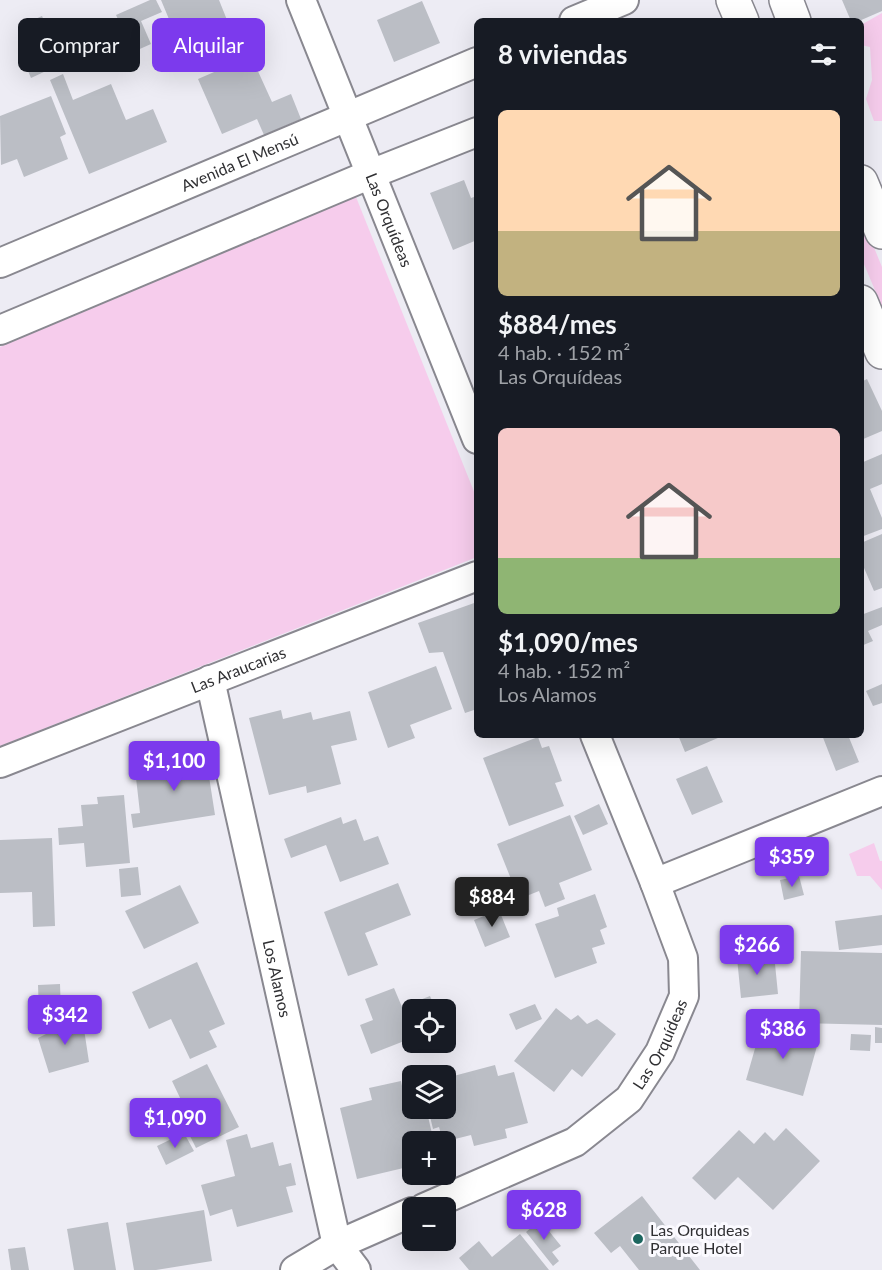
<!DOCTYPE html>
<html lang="es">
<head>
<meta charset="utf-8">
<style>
  :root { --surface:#171b24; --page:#242831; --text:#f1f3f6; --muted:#9ea1a6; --accent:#7c3aed }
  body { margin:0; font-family:Lato,sans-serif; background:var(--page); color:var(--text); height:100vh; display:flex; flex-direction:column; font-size:22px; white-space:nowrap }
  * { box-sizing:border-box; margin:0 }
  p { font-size:20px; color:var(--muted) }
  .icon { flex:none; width:33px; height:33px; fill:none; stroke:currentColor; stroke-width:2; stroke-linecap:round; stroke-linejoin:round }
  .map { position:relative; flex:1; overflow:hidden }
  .details { position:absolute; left:474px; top:18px; width:390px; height:720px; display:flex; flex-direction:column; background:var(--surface); border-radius:9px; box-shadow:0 6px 24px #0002 }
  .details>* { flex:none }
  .guide { position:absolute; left:18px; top:18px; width:366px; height:54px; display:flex; gap:12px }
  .buttons { position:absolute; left:402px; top:999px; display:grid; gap:12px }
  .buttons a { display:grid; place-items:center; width:54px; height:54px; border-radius:9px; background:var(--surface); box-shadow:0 6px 24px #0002; font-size:30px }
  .price { position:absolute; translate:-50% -51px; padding:0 14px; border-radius:6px; background:var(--accent); color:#fff; font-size:20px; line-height:39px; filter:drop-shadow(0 2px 3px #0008) }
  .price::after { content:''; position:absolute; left:50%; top:36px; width:18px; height:14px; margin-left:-9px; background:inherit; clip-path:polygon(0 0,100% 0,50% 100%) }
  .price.selected { background:#222; color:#fff }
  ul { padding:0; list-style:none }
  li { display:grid; align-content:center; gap:12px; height:318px; padding:0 24px }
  li span { display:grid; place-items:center; height:186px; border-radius:9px; color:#555 }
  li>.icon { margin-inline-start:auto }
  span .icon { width:108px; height:108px; fill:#fffc; stroke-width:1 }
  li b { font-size:26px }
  h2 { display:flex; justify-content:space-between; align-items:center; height:72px; padding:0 24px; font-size:26px }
  .tag { padding:0 21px; border-radius:9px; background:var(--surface); box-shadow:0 6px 24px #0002; font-size:21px; line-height:54px }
  .tag.selected { background:var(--accent); color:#fff }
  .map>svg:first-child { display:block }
  .green { fill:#f6ccec }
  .building { fill:#bbbec5 }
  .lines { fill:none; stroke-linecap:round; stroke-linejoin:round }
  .minor-casing { stroke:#898890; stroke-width:32 }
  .primary-casing { stroke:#898890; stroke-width:36 }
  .minor { stroke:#fff; stroke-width:28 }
  .primary { stroke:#fff; stroke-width:33 }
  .poi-dot { fill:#1c665f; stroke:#fbfaff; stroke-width:2 }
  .labels { text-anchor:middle; stroke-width:6; stroke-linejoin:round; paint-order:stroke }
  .street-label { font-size:16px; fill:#303033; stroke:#fbfaff }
  .poi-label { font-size:16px; fill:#303033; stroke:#fbfaff; text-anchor:start }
</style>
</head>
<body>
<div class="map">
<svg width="882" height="1270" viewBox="0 0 882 1270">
  <rect width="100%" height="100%" fill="#edecf4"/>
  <path class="green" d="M882 13V121H874L866 99 872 80 870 47 861 45V25Z
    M356 197 477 499V557L0 746V347Z
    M861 216 882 267V307L861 257Z
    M874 843 880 861H882V890L870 876H857L849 854Z"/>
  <path class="building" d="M150 0H156L162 12 141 21 151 44 133 52 116 15Z
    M161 0H219L233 35 184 55Z
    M842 0H882V11L859 21H851Z
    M422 1 440 43 394 62 377 20Z
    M42 16 49 33 31 40 24 24Z
    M36 50 46 71 31 78 22 57Z
    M251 56 272 102 291 94 301 119 264 135 257 119 222 134 198 79Z
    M63 74 73 100 111 84 126 120 153 109 167 142 89 174 50 80Z
    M51 96 66 134 60 137 68 159 24 177 17 159 1 165 0 116Z
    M464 180 471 198 477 196V240L453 250 430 193Z
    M867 379 882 411V431L861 440V382Z
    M882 454V484L870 489 882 518V529L861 537V463Z
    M882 534V588L874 591 861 561V543Z
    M477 602V709L465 713 443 652 429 653 418 623Z
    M882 607V625L868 631 873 641 861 646V615Z
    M436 666 452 709 410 725 415 738 388 748 368 692Z
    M882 684V703L873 706 866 691Z
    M281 710 283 719 311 712 313 720 350 711 357 740 331 746 341 784 307 793 306 786 269 795 249 718Z
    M678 735H725L685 752Z
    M822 735H848L859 762 836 771Z
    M538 737 542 748 549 746 562 781 555 783 564 806 509 826 483 758Z
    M205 751 215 815 133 828 131 814 140 813 135 769 185 764 183 754Z
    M707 766 723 802 692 815 676 779Z
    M124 795 130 863 86 867 84 843 59 845 58 828 83 826 81 805 98 804 97 797Z
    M599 804 608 824 583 835 574 816Z
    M570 815 592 870 559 883 565 899 545 907 539 891 519 899 497 844Z
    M341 817 343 824 356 819 364 841 378 836 389 864 340 882 326 845 291 858 284 839Z
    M52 838 55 926 33 927 32 892 0 893V840Z
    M138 867 141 895 121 897 119 869Z
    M799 876 804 895 784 900 780 880Z
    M398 883 411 915 365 933 378 965 348 976 324 912Z
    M180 885 199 923 144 949 125 911Z
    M595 894 607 927 600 930 605 944 592 948 597 963 555 978 535 924 559 916 557 908Z
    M499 910 510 937 485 947 474 920Z
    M882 915V945L839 950 835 921Z
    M801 951 882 953V1025L799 1023Z
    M774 954 778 994 741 998 737 958Z
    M197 962 225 1024 209 1031 217 1047 190 1059 171 1019 149 1029 132 992Z
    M60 984 61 1014H39L38 985Z
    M394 988 402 1007 430 996 436 1010H412V1038L371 1054 360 1025 373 1020 365 999Z
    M535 1004 542 1019 516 1030 509 1014Z
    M556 1008 571 1020 578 1015 587 1024 597 1019 616 1034 582 1077 572 1069 554 1092 514 1061Z
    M82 1016 89 1062 49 1073 38 1038Z
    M762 1024 819 1039 803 1096 746 1080Z
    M875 1027 882 1028V1043H875Z
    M851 1034 871 1035 870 1051 850 1050Z
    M207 1064 239 1127 196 1148 176 1108 182 1102 172 1081Z
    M495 1065 498 1076 514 1072 528 1123 505 1129 507 1138 474 1146 471 1135 443 1142 439 1127 433 1129 428 1108H446V1078Z
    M401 1081 404 1096 412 1094V1108H426L434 1142H412V1166L357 1179 340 1108 372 1100 369 1088Z
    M786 1128 820 1161 773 1210 738 1177 715 1200 692 1178 739 1130 754 1144 765 1132 774 1141Z
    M184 1133 194 1151 166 1165 157 1146Z
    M247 1134 251 1148 273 1142 279 1166 291 1163 296 1185 286 1187 293 1212 237 1227 232 1209 210 1216 201 1185 235 1176 226 1140Z
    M642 1196 700 1270H639L620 1246 611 1253 594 1233Z
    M204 1210 212 1261 156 1270H134L126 1223Z
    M540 1220 561 1246 552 1252 559 1261 553 1266 526 1232Z
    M108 1222 116 1270H74L67 1229Z
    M520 1234 549 1270H469L459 1258 479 1241 492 1257Z
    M25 1247 29 1270H11L8 1249Z"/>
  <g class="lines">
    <defs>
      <g id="minor">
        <path id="s1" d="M301 0 477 439"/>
        <path d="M574 21 624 0"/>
        <path id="s2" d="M0 263 477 62"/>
        <path d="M0 330 371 174 477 132"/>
        <path id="s3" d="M210 680 337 1245 356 1270"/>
        <path id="s4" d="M0 763 477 576"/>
        <path d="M655 883 882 791"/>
        <path id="s5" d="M424 1208 575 1142 629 1099 660 1052 684 996 683 958 655 883 595 735"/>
        <path d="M295 1270 337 1245 412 1212"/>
      </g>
      <path id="primary" d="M733 0 742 21
        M786 0 794 21
        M861 182 882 232
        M861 302 882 352"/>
    </defs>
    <use href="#minor" class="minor-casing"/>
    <use href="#primary" class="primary-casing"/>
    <use href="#minor" class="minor"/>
    <use href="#primary" class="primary"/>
  </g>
  <circle class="poi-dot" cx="638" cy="1239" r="6"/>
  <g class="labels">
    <g class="street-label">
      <text dy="6" stroke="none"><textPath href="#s2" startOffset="260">Avenida El Mensú</textPath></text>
      <text dy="6" stroke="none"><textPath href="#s1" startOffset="237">Las Orquídeas</textPath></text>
      <text dy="6" stroke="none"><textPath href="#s4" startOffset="256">Las Araucarias</textPath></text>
      <text dy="6" stroke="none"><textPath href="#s3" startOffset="306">Los Alamos</textPath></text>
      <text dy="6" stroke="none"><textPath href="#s5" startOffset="297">Las Orquídeas</textPath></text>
    </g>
    <g class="poi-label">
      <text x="650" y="1236">Las Orquideas<tspan x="650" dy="18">Parque Hotel</tspan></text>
    </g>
  </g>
</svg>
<div class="buttons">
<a><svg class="icon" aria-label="locate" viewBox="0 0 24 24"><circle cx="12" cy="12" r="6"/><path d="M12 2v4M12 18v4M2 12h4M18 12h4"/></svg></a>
<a><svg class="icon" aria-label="layers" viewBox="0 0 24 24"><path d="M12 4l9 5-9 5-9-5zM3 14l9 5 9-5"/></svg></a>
<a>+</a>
<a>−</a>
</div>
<b class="price" style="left:174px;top:792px">$1,100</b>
<b class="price" style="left:792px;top:888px">$359</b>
<b class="price selected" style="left:492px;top:928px">$884</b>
<b class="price" style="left:757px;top:976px">$266</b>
<b class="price" style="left:65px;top:1046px">$342</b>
<b class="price" style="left:783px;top:1060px">$386</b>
<b class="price" style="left:175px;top:1149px">$1,090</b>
<b class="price" style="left:544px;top:1241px">$628</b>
<div class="guide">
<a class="tag">Comprar</a>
<a class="tag selected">Alquilar</a>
</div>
<section class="details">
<h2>8 viviendas<svg class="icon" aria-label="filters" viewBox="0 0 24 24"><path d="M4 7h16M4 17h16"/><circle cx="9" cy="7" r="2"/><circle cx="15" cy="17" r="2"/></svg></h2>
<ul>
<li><span style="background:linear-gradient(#ffd9b3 65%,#c2b280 0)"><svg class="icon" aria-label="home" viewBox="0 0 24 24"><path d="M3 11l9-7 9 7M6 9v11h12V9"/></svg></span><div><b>$884/mes</b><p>4 hab. · 152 m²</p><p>Las Orquídeas</p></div></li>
<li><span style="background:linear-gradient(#f6c9c9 70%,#8fb573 0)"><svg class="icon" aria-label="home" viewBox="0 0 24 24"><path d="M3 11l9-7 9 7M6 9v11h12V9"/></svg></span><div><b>$1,090/mes</b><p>4 hab. · 152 m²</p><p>Los Alamos</p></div></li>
</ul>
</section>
</div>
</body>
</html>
